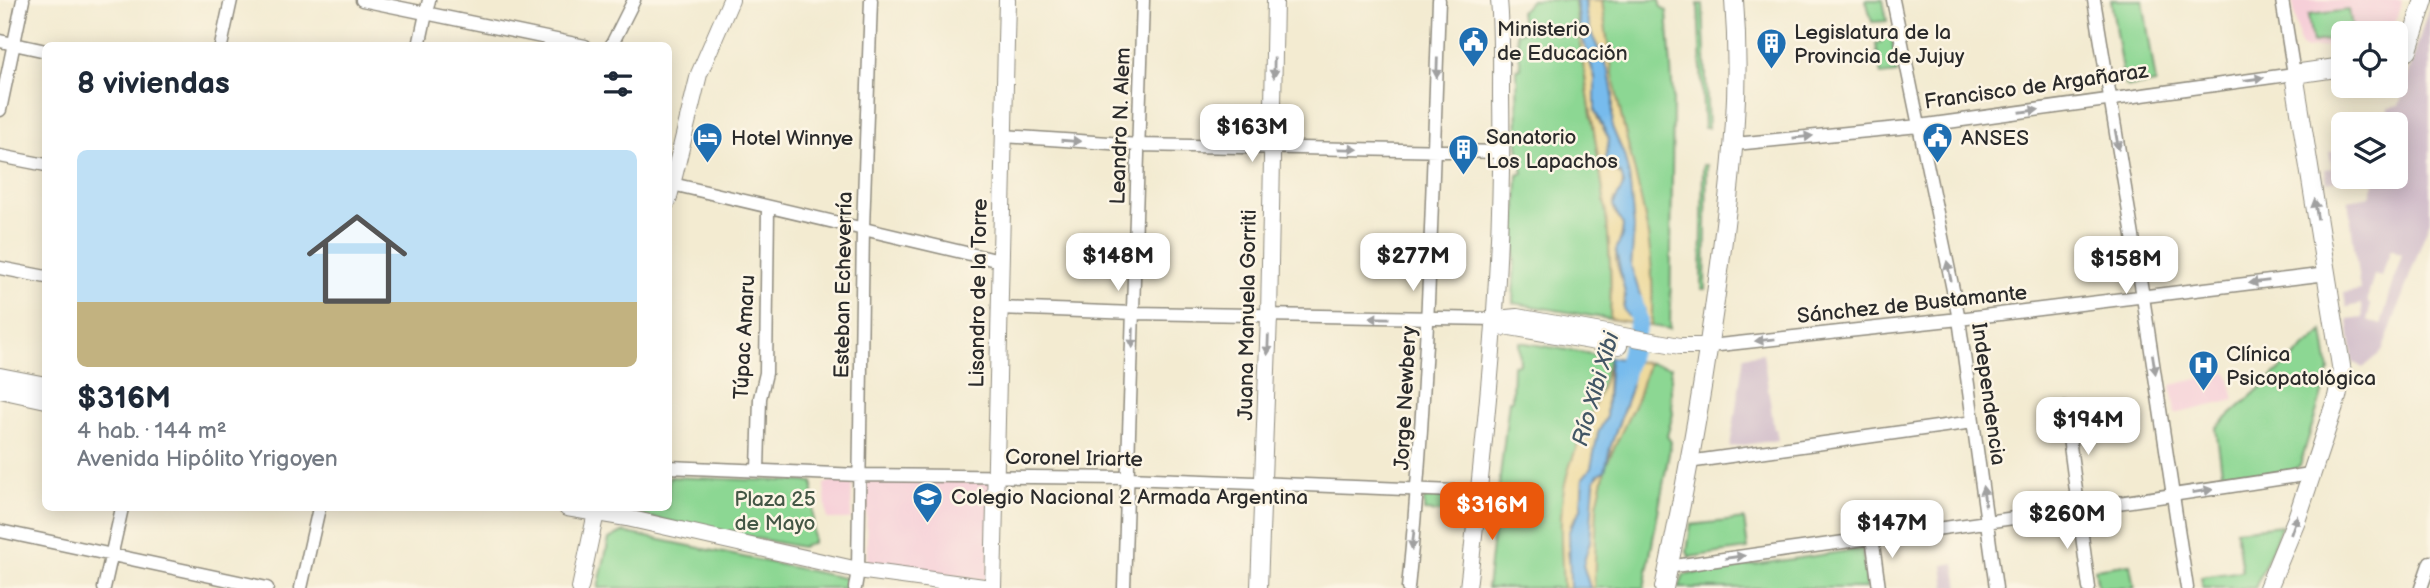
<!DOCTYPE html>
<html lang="es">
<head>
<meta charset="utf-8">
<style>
  :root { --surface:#fff; --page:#f6f6f7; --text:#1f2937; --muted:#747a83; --line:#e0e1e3; --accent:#ea580c }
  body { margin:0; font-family:"Balsamiq Sans",sans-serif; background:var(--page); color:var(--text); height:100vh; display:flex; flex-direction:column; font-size:26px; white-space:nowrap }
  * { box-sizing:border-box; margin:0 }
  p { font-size:23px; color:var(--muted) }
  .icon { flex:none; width:38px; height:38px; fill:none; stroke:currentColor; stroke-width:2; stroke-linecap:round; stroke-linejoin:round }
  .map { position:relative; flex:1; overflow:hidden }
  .drawer { position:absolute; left:42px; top:42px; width:630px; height:469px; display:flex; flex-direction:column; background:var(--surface); border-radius:10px; box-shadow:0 4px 18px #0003 }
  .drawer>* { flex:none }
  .buttons { position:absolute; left:2331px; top:21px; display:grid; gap:14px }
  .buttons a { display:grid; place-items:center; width:77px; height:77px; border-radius:10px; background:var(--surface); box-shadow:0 4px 18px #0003; font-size:35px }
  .price { position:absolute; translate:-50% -60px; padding:0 16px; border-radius:14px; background:#fff; color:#222; font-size:23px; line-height:46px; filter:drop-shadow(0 2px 4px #0008) }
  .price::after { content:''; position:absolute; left:50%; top:42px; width:21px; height:16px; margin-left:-10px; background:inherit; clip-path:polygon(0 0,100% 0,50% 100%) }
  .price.current { background:var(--accent); color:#fff }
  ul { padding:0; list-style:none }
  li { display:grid; align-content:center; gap:14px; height:371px; padding:0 35px }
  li+li { border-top:2px solid var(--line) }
  li span { display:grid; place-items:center; height:217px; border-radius:10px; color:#555 }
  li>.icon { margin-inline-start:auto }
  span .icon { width:126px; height:126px; fill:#fffc; stroke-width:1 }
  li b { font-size:30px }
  h2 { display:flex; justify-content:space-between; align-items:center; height:84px; padding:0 35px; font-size:30px }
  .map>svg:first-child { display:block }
  .built { fill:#f6cfd8 }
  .industrial { fill:#d1bdca; fill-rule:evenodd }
  .green { fill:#8cd793; stroke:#5c815f; stroke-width:2 }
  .sand { fill:#eeda9e; stroke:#8c8264; stroke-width:2 }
  .water { fill:#77bbed; stroke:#51738c; stroke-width:2 }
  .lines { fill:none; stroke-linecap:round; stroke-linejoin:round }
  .river { stroke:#77bbed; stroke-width:18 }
  .street-casing { stroke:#8f8b7e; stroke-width:15 }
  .secondary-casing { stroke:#8f8b7e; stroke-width:18 }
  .primary-casing { stroke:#8f8b7e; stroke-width:20 }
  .street { stroke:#fff; stroke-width:12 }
  .secondary { stroke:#fff; stroke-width:16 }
  .primary { stroke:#fff; stroke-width:18 }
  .oneway { fill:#a0a0a0 }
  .labels { text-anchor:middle; stroke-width:5; stroke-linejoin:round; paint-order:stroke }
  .poi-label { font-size:21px; fill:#2b2b2b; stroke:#fcf5e5; text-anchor:start }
  .street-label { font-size:21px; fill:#2b2b2b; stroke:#fcf5e5 }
  .park-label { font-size:21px; fill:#435645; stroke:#fcf5e5 }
  .water-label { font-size:23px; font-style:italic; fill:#425665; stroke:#fcf5e5 }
</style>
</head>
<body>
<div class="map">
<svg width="2430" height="588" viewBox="0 0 2430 588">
  <rect width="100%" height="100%" fill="#fcf5e5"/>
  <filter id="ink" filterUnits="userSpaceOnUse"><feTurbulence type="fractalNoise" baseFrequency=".0143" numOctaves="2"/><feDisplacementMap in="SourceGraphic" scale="14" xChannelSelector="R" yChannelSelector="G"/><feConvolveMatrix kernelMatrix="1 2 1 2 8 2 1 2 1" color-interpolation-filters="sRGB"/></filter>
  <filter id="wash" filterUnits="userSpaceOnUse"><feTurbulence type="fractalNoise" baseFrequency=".00686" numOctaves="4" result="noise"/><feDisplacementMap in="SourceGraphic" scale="28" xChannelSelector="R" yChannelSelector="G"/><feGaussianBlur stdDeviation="1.57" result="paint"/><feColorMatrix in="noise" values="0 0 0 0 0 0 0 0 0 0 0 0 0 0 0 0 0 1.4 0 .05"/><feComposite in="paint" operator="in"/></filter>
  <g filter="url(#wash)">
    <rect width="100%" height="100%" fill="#f3ebd1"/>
    <path class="built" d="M2292 0H2402L2392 33H2343V45L2306 49 2300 45Z
      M2228 372 2235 400 2175 414 2171 385Z
      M866 479 990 482 988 580 867 566Z
      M834 480 852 483 851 519H827L824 484Z"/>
    <path class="industrial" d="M2430 4V220L2382 352 2363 368 2353 362 2348 320 2363 318 2362 304 2346 307 2344 293 2360 290 2348 200 2370 196 2376 177H2396V124H2380V122L2388 120V107L2399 105ZM2391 249 2402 254 2381 325 2367 320 2371 305 2368 303V296L2374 275 2381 277Z
      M2343 150V177L2350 178 2327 182 2325 169 2332 168 2329 152Z
      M1763 353 1774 429H1776L1778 440 1730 447 1744 356Z
      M1955 563 1959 588H1946L1943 565Z"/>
    <path class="green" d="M1531 0H1575C1585 106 1616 212 1610 319L1513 303 1518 175 1523 173 1518 146 1517 69 1521 68 1516 33 1523 31 1520 12Z
      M1602 0H1660V6L1667 11 1673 97 1670 329 1651 326C1657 251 1642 203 1625 132 1614 88 1607 44 1602 0Z
      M1866 0H1883L1887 21 1872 22Z
      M2111 0H2143L2156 83 2128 87 2124 84Z
      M1698 4H1703L1708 128H1704Z
      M2349 10 2353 33H2343V38L2312 43 2308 15Z
      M1892 35 1897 73 1881 75 1876 44 1881 43 1880 37Z
      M1703 165H1707L1705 289H1701Z
      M2323 331 2329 371 2300 465 2294 470 2223 480 2216 428Z
      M1519 342 1610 357 1600 395 1567 478 1561 524 1563 588H1487L1509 400H1512L1513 365 1520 364Z
      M1648 363 1671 367V398L1673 414 1667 436 1671 442 1644 588H1594C1594 552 1593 515 1602 480 1612 439 1637 405 1648 363Z
      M669 477 813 482V543L801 547 641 516 648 508H668Z
      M1424 495 1468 499 1466 514 1424 511Z
      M1744 519 1748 549 1690 557 1687 552 1691 525Z
      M2282 525 2255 588H2203L2201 577 2242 571 2236 530Z
      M622 532 849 579 847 588H598L609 539Z
      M1862 549 1867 588H1679L1684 575Z
      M2130 564 2134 588H2098L2095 569Z"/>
    <path class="sand" d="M1575 0 1581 33 1595 78 1597 117 1609 139 1615 170 1623 178 1622 191 1614 201V211L1623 225C1623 237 1615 249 1616 260 1619 276 1629 289 1623 306L1634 323 1610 319C1616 212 1585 107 1575 0Z
      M1585 0H1602C1607 44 1614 88 1625 132 1642 203 1657 251 1651 326L1645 325 1646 318 1631 266 1634 228 1629 176 1624 155 1612 127 1613 95 1609 72 1591 33 1586 14Z
      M1633 361 1648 363 1638 397 1608 461 1610 448 1630 391Z
      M1608 363 1606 418 1598 433 1591 468 1583 478 1581 509 1571 524 1568 553 1572 575 1570 588H1563C1562 551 1557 511 1567 475 1578 436 1600 403 1608 363Z
      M1605 470 1597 505 1594 588H1590L1583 565 1590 541 1592 492 1596 477Z"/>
    <path class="water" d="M1576 0H1585L1586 14 1591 33 1609 72 1613 95 1612 127 1624 155 1629 176 1634 228 1631 266 1645 311V325L1634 323 1623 309 1626 298 1616 250 1622 237 1623 225 1613 206 1624 184 1621 174 1605 165 1609 139 1595 111V78L1581 33Z
      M1610 357 1633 361 1630 391 1610 448 1605 470 1598 474 1594 481 1590 541 1583 565 1590 588H1570L1569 531 1581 509 1583 478 1591 468 1598 433 1606 418Z"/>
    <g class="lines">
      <path class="river" d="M1622 382 1639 321 1634 302"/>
    </g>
  </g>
  <g filter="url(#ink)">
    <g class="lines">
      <defs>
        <path id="street" d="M362 0 585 46
          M1893 0 1959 319 1996 588
          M2094 0 2143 297 2187 588
          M0 41 46 51
          M221 46 231 0
          M419 46 429 0
          M611 46 634 0
          M0 110 23 0
          M1003 136 1139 145 1502 152
          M1735 144 1919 126 2294 74 2282 0
          M0 156 46 165
          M668 183 1000 261
          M0 268 46 277
          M998 308 1134 313 1496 319
          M1710 346 1959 319 2327 274
          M2065 408 2089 588
          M1688 462 1973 422
          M668 467 859 475 1128 478 1479 492
          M758 470 760 398 766 373 768 207
          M0 531 267 588
          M1872 537 1879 588
          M1668 567C1882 536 2096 508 2310 474
          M104 588 122 508
          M301 588 319 508
          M855 588 858 570 863 228 871 0
          M1124 588 1143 0
          M1408 588C1428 392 1432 196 1439 0
          M2421 588 2430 562"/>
        <path id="secondary" d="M668 201 699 74 731 0
          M1496 319 1517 317 1680 346H1710
          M1495 328 1510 327 1619 346
          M0 376 46 385
          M0 390 46 400
          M567 508 627 518 858 570 991 588
          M580 588 597 508
          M993 588 1007 0
          M1259 588 1269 316 1275 0
          M1468 588C1487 423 1504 262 1501 96 1501 64 1502 32 1499 0"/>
        <path id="primary" d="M2396 59 2408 50 2424 0
          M1664 588C1688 476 1708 362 1722 248 1733 163 1741 87 1734 0
          M2268 588 2297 518 2337 397 2342 372 2294 74 2343 67"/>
      </defs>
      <use href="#street" class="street-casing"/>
      <use href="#secondary" class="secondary-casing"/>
      <use href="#primary" class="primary-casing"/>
      <use href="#street" class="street"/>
      <use href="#secondary" class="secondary"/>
      <use href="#primary" class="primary"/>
    </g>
    <defs><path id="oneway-solid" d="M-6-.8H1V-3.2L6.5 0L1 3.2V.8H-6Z" transform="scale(1.75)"/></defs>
    <g class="oneway">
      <use href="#oneway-solid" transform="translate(1274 68) rotate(91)"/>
      <use href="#oneway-solid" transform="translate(1437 68) rotate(92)"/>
      <use href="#oneway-solid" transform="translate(2254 79) rotate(-8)"/>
      <use href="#oneway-solid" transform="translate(2029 111) rotate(-8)"/>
      <use href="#oneway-solid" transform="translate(1803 137) rotate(-6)"/>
      <use href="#oneway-solid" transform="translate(2117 140) rotate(80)"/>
      <use href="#oneway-solid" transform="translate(1071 141) rotate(4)"/>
      <use href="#oneway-solid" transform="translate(1348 149) rotate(1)"/>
      <use href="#oneway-solid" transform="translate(2316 209) rotate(-99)"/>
      <use href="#oneway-solid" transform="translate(1949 271) rotate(-102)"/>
      <use href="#oneway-solid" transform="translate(2259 282) rotate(173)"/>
      <use href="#oneway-solid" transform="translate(1379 318) rotate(-179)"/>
      <use href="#oneway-solid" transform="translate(1133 338) rotate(92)"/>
      <use href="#oneway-solid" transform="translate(1765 340) rotate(174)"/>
      <use href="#oneway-solid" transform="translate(1268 345) rotate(92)"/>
      <use href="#oneway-solid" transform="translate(2154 364) rotate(81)"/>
      <use href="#oneway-solid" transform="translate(2203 491) rotate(-9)"/>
      <use href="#oneway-solid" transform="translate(1984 496) rotate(-98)"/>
      <use href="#oneway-solid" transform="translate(2294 525) rotate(-71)"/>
      <use href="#oneway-solid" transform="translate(1413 540) rotate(96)"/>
      <use href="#oneway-solid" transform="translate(1735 557) rotate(-8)"/>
    </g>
  </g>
  <defs>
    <symbol id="civic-pin" viewBox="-11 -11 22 30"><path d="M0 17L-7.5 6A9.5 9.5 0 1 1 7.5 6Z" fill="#1f6fb2" stroke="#fcf5e5"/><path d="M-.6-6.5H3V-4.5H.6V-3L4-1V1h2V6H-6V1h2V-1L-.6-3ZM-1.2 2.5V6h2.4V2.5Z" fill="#fff"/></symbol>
    <symbol id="building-pin" viewBox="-11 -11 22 30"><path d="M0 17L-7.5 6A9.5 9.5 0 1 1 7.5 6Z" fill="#1f6fb2" stroke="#fcf5e5"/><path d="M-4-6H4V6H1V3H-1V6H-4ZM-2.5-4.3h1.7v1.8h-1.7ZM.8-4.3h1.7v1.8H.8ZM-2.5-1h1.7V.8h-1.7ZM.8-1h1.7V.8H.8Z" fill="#fff"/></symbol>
    <symbol id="hotel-pin" viewBox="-11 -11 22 30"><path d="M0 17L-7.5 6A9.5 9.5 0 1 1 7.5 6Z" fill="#1f6fb2" stroke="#fcf5e5"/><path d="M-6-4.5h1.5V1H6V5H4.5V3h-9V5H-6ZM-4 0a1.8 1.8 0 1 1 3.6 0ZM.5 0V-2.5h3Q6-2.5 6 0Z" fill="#fff"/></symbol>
    <symbol id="hospital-pin" viewBox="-11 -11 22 30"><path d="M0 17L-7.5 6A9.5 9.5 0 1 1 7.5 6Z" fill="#1f6fb2" stroke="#fcf5e5"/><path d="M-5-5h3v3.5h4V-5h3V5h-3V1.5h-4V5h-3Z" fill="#fff"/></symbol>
    <symbol id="school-pin" viewBox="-11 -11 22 30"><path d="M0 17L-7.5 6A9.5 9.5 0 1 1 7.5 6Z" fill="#1f6fb2" stroke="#fcf5e5"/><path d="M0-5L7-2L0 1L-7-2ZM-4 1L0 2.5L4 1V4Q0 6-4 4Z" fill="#fff"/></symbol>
  </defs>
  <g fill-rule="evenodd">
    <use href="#civic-pin" x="1456" y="24" width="35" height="47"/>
    <use href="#building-pin" x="1754" y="26" width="35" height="47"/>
    <use href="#hotel-pin" x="690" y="120" width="35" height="47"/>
    <use href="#civic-pin" x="1920" y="120" width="35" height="47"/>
    <use href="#building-pin" x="1446" y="132" width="35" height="47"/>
    <use href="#hospital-pin" x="2186" y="348" width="35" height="47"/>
    <use href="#school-pin" x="910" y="480" width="35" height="47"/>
  </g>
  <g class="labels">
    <g class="poi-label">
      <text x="1497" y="36">Ministerio<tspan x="1497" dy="24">de Educación</tspan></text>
      <text x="1794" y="39">Legislatura de la<tspan x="1794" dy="24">Provincia de Jujuy</tspan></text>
      <text x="1486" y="144">Sanatorio<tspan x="1486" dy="24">Los Lapachos</tspan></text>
      <text x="731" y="145">Hotel Winnye</text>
      <text x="1961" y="145">ANSES</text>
      <text x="2226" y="361">Clínica<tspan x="2226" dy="24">Psicopatológica</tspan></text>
      <text x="951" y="504">Colegio Nacional 2 Armada Argentina</text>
    </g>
    <g class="street-label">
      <text transform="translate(2036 86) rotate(-8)" y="7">Francisco de Argañaraz</text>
      <text transform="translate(1120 126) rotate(-88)" y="7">Leandro N. Alem</text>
      <text transform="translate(843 285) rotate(-89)" y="7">Esteban Echeverría</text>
      <text transform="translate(978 293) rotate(-89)" y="7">Lisandro de la Torre</text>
      <text transform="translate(1912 304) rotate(-6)" y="7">Sánchez de Bustamante</text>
      <text transform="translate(1247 315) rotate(-89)" y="7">Juana Manuela Gorriti</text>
      <text transform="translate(744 337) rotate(-87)" y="7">Túpac Amaru</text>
      <text transform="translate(1989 394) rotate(82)" y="7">Independencia</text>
      <text transform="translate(1405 398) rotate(-87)" y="7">Jorge Newbery</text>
      <text transform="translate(1074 458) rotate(1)" y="7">Coronel Iriarte</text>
    </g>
    <g class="park-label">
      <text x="775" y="506">Plaza 25<tspan x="775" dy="24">de Mayo</tspan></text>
    </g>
    <g class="water-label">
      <text transform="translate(1595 389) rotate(-74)" y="8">Río Xibi Xibi</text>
    </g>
  </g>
</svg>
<div class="buttons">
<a><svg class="icon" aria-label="locate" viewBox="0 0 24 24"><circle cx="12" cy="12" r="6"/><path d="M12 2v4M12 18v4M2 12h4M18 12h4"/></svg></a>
<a><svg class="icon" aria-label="layers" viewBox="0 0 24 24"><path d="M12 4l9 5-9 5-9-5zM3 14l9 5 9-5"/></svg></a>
</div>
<b class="price" style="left:1252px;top:164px">$163M</b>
<b class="price" style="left:1118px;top:293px">$148M</b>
<b class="price" style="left:1413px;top:293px">$277M</b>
<b class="price" style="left:2126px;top:296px">$158M</b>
<b class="price" style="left:2088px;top:457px">$194M</b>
<b class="price current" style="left:1492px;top:542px">$316M</b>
<b class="price" style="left:2067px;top:551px">$260M</b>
<b class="price" style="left:1892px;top:560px">$147M</b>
<section class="drawer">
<h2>8 viviendas<svg class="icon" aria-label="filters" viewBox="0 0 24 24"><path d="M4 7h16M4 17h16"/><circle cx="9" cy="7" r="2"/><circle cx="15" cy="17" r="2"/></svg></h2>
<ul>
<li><span style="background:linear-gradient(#bfe0f5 70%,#c2b280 0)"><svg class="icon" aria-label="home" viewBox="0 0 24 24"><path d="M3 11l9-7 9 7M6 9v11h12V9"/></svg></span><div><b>$316M</b><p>4 hab. · 144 m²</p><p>Avenida Hipólito Yrigoyen</p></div></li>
</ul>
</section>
</div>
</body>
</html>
